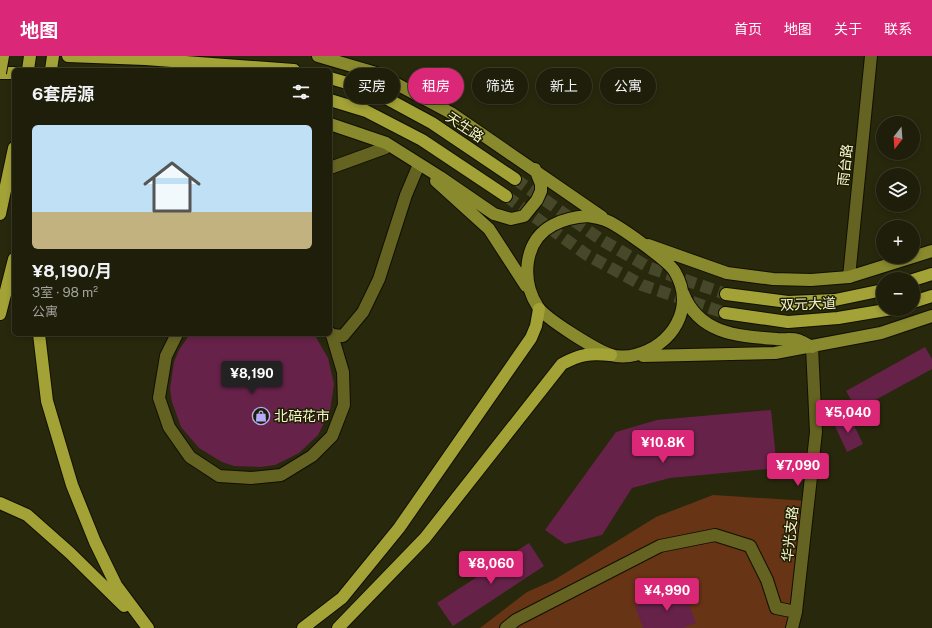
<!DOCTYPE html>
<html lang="zh">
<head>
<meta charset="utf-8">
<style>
  :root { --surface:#1e1e0a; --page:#2b2b18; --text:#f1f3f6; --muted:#a1a29c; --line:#3c3c2b; --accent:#db2777 }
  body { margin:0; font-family:"Public Sans","Noto Sans SC",sans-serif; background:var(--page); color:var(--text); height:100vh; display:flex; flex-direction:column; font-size:15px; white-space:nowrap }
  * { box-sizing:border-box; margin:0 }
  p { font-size:13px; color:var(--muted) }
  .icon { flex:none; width:22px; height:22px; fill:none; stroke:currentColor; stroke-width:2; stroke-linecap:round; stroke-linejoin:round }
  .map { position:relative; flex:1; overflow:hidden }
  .side { position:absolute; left:12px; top:12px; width:320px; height:268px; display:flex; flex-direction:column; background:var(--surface); border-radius:6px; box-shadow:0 2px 6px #0003,0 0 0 1px var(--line) }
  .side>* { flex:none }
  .top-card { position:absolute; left:344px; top:12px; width:380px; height:36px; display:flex; gap:8px }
  .needle { width:26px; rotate:197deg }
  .tools { position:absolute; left:876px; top:60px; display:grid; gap:8px }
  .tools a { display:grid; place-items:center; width:44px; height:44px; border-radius:50%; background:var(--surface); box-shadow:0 2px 6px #0003,0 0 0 1px var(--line); font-size:20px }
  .price { position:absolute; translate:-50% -34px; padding:0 9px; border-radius:4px; background:var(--accent); color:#fff; font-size:13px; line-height:26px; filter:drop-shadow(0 1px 2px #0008) }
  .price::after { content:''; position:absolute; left:50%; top:24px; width:12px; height:9px; margin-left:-6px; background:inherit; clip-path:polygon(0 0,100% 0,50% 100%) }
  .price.current { background:#222; color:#fff }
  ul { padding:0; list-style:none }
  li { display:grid; align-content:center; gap:8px; height:212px; padding:0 20px }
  li span { display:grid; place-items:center; height:124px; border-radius:6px; color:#555 }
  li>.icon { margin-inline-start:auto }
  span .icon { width:72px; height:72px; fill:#fffc; stroke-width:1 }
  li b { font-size:17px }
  h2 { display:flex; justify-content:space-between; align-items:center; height:48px; padding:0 20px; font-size:17px }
  .tag { padding:0 14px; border-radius:18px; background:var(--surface); box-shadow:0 2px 6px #0003,0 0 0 1px var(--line); font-size:14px; line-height:36px }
  .tag.current { background:var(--accent); color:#fff }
  header { display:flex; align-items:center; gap:24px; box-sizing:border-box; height:56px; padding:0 20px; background:var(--accent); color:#fff }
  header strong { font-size:19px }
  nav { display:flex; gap:22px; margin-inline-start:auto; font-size:14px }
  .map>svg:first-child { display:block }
  .green { fill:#673415 }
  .building { fill:#672249 }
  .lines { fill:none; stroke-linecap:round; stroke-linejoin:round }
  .highway-tunnel { stroke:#47472a; stroke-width:12; stroke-dasharray:12 6; stroke-linecap:butt }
  .minor-casing { stroke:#111000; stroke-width:14 }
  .major-casing { stroke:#111000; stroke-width:14 }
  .highway-casing { stroke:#111000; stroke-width:14 }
  .minor { stroke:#646322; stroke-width:12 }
  .major { stroke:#89892e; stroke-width:12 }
  .highway { stroke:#a2a236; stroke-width:12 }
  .highway-bridge-casing { stroke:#111000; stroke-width:14; stroke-linecap:butt }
  .highway-bridge { stroke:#a2a236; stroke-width:12 }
  .labels { text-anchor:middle; stroke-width:3; stroke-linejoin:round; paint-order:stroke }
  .street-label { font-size:14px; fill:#f6f7cd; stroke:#1e1e04 }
  .poi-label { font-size:14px; fill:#f6f7cd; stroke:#1e1e04; text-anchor:start }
</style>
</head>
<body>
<header>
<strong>地图</strong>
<nav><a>首页</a><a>地图</a><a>关于</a><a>联系</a></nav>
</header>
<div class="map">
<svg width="932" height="572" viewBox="0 0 932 572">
  <rect width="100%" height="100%" fill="#28280d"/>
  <path class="green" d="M713 439 808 445 792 572H480L527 536 554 524 656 461Z"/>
  <path class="building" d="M190 278H314L328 302 334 328 330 355 318 379 299 397 275 409 261 411 234 410 222 406 199 392 181 371 172 346 170 333 174 306 179 294Z
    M925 291 932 303V313L857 354 846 335Z
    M771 354 777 412 670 422 632 432 602 479 565 488 545 474 616 376 657 364Z
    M850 361 863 388 847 396 834 368Z
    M529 487 544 510 453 570 437 547Z
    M683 532 696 567 683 572H643L635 550Z"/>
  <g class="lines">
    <path class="highway-tunnel" d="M515 123 600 183 650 212 726 238
      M506 140 587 199 642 229 725 257"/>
    <defs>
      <path id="minor" d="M330 112 385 92
        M849 221 871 0
        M330 277 332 279 343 280 363 256 379 223 406 139 417 113
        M177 278 166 300 159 342 169 371 190 401 219 420 251 422 281 419 312 400 332 380 344 349 343 316 332 279
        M506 572 516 564 660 490 715 479 750 490 767 524 776 552 796 556
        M792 572 796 556 816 376 812 291"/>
      <path id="major" d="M318 0 376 17 451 57 602 161
        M330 68 386 87 440 121 494 158 511 163 524 160 537 144 541 135V128L535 113
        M436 125 489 173 526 230
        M588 160C594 161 600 162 605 164 617 168 670 206 675 216 696 252 672 290 635 299 628 301 617 301 611 299 596 294 546 263 538 251 521 225 523 185 553 169 564 163 575 161 588 160Z
        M648 189 727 217 773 223 811 224 849 221 932 195
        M683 237C699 278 737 280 776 283 783 284 791 282 798 284 802 285 807 289 812 291
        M643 300 775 297 881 277 932 260"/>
      <path id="highway" d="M68 0 145 3 294 14
        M28 14 30 0
        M51 14 53 0
        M0 17H14
        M330 22 371 34 432 67 515 123
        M330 44 366 55 422 84 506 140
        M0 158 14 92
        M913 224 932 218
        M726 238 788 246 835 244 883 234
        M913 246 932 240
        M725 257 788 266 838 262 892 253
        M0 258 14 203
        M39 278 47 345 72 429 95 486 116 529 148 572
        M0 447 27 459 70 497 124 550
        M303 572 342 542 399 472 531 282 536 270 539 253
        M338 572 425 482 562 308C581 298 590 297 611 299"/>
    </defs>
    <use href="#minor" class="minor-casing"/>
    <use href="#major" class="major-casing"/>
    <use href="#highway" class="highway-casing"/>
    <use href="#minor" class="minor"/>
    <use href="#major" class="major"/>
    <use href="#highway" class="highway"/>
    <defs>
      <path id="highway-bridge" d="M0 17 3 0"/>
    </defs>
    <use href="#highway-bridge" class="highway-bridge-casing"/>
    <use href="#highway-bridge" class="highway-bridge"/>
  </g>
  <defs>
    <symbol id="shop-ring" viewBox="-11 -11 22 22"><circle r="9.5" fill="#1e1e04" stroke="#b5acf8" stroke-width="1.5"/><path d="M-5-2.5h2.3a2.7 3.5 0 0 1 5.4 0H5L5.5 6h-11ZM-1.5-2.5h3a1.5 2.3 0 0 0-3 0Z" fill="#b5acf8"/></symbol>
  </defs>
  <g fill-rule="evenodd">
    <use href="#shop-ring" x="251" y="350" width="20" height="20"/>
  </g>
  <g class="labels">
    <g class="street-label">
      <text transform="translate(465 71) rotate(34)" y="5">天生路</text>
      <text transform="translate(845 109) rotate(-84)" y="5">雨台路</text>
      <text transform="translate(808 248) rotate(-2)" y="5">双元大道</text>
      <text transform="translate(790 478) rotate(-84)" y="5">华光支路</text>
    </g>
    <g class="poi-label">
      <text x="274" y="365">北碚花市</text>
    </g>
  </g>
</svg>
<div class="tools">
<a><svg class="needle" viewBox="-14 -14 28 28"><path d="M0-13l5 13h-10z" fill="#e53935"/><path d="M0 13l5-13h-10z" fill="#a1a29c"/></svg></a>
<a><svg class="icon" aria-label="layers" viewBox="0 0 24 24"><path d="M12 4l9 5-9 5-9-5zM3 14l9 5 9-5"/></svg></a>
<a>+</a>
<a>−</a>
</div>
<b class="price current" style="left:252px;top:339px">¥8,190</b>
<b class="price" style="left:848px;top:378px">¥5,040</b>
<b class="price" style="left:663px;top:408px">¥10.8K</b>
<b class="price" style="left:798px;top:431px">¥7,090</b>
<b class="price" style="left:491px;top:529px">¥8,060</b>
<b class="price" style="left:667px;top:556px">¥4,990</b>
<div class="top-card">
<a class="tag">买房</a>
<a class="tag current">租房</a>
<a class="tag">筛选</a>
<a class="tag">新上</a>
<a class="tag">公寓</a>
</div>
<section class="side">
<h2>6套房源<svg class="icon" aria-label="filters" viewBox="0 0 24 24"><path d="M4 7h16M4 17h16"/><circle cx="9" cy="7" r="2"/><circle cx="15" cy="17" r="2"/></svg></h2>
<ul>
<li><span style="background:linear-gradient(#bfe0f5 70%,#c2b280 0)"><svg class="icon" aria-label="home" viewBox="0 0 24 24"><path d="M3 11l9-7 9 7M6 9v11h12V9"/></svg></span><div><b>¥8,190/月</b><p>3室 · 98 m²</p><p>公寓</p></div></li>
</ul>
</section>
</div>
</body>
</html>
